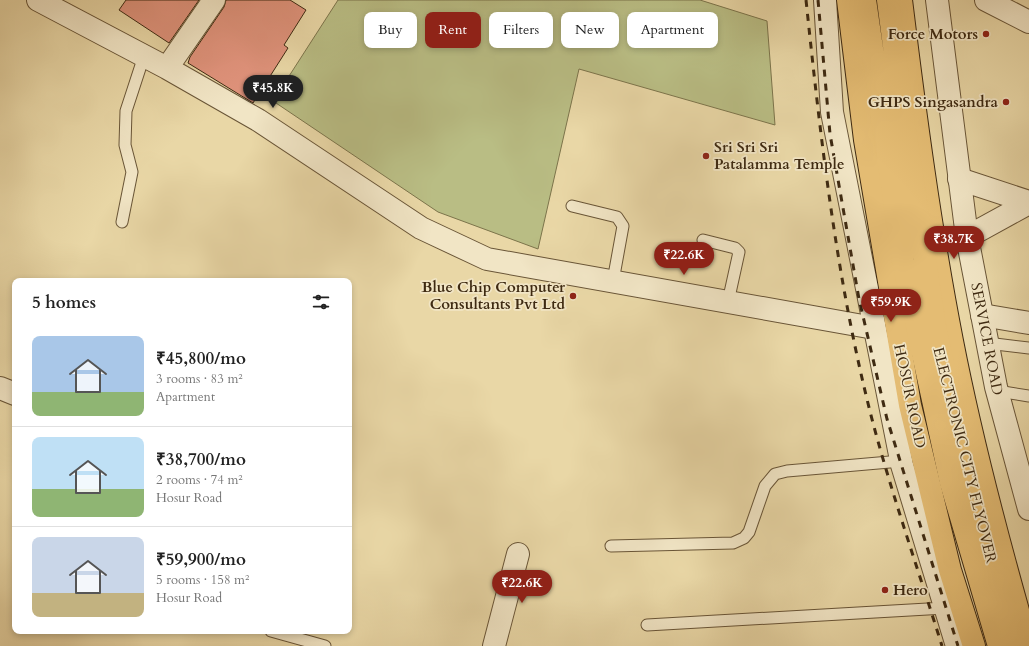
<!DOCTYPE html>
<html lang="en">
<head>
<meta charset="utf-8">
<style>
  :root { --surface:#fff; --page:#f2f2f2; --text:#222; --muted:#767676; --line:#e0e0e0; --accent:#8f2418 }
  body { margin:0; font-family:Cardo,serif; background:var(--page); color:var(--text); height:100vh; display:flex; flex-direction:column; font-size:15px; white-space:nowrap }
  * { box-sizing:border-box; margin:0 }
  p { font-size:13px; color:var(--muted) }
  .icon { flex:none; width:22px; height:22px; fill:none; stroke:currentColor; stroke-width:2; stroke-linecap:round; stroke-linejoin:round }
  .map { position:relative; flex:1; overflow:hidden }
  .details { position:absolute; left:12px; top:278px; width:340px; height:356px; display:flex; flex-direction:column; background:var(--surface); border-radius:8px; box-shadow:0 2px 6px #0003 }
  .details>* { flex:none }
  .top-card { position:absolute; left:364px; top:12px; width:380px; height:36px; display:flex; gap:8px }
  .price { position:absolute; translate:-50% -34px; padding:0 9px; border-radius:14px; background:var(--accent); color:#fff; font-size:13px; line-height:26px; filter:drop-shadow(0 1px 2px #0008) }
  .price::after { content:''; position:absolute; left:50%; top:24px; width:12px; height:9px; margin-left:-6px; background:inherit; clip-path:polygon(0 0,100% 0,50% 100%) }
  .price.active { background:#222; color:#fff }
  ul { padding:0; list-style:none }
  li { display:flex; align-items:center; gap:12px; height:100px; padding:0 20px }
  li+li { border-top:1px solid var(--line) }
  li span { display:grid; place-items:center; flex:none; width:112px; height:80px; border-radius:8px; color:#555 }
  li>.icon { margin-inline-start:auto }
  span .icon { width:48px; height:48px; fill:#fffc; stroke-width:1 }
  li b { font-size:17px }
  h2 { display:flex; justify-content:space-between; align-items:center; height:48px; padding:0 20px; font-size:17px }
  .pill { padding:0 14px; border-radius:8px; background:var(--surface); box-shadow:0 2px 6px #0003; font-size:14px; line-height:36px }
  .pill.active { background:var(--accent); color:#fff }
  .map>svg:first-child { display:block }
  .green { fill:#b9bd84; stroke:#7c744b }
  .building { fill:#e0937c; stroke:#3e2a12 }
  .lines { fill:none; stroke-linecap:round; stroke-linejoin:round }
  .service-casing { stroke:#695537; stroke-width:13 }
  .minor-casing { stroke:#695537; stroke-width:24 }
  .tertiary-casing { stroke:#695537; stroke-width:24 }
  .trunk-casing { stroke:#3e2a12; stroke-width:24 }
  .motorway-casing { stroke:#3e2a12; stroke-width:24 }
  .service { stroke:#f1e5c5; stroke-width:11 }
  .minor { stroke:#f1e5c5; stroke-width:22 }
  .tertiary { stroke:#f1e5c5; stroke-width:22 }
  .trunk { stroke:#e4bc73; stroke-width:22 }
  .motorway { stroke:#e4bc73; stroke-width:22 }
  .rail { stroke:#3e2a12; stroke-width:3; stroke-dasharray:7 7; stroke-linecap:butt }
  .poi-dot { fill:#8f2418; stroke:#f1e5c5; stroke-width:1.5 }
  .labels { text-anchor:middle; stroke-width:3.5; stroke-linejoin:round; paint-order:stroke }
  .poi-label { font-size:15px; font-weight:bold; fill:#3e2a12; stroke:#f1e5c5; text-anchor:end }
  .street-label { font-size:15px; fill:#3e2a12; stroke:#f1e5c5 }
</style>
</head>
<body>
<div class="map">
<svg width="1029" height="646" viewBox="0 0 1029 646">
  <rect width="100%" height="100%" fill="#e9d7a6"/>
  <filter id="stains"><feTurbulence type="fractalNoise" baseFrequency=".005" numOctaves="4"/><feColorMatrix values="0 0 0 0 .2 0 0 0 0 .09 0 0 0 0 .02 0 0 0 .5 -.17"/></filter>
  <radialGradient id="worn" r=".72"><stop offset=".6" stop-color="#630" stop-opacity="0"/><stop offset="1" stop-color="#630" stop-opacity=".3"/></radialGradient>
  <path class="green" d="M338 0H700L767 21 775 125 579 69 538 249 438 212 273 101Z"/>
  <path class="building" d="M126 0H199L169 43 119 10Z
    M226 0H290L306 10 284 45 288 48 253 103 188 63 190 57 224 7Z"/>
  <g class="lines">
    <defs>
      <path id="service" d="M572 206 617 217 623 226 613 281
        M122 222 132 172 125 145 126 111 144 56
        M703 240 735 248 739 252 728 302
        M987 343 1029 348
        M997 391 1029 396
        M611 546 733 543 744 538 749 532 765 486 775 474 787 471 901 461
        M647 625 945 608
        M271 631 325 646"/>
      <path id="minor" d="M38 0 167 68 258 120 421 228 487 259 874 328
        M986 0 1029 22
        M167 68 214 0
        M959 179 1029 202
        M967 237 1029 203
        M982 315 1029 323
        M0 388 15 394
        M494 646 518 554"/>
      <path id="tertiary" d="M825 0 832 112 902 465 957 646
        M937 0 967 237 996 387 1029 509"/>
      <path id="trunk" d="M848 0 865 140 910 405 950 570 974 646
        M901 0C915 114 930 228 952 341 972 444 999 545 1028 646"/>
      <path id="motorway" d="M865 0 903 262 951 483 999 646
        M888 0 904 123 936 332 981 529 1017 646"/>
    </defs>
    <use href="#service" class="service-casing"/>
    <use href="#minor" class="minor-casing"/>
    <use href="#tertiary" class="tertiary-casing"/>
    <use href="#trunk" class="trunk-casing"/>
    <use href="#motorway" class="motorway-casing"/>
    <use href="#service" class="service"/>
    <use href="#minor" class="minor"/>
    <use href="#tertiary" class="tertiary"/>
    <use href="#trunk" class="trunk"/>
    <use href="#motorway" class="motorway"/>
    <path class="rail" d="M806 0C821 142 837 285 873 423 893 498 919 572 942 646
      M818 0 830 134 859 299 887 419 958 646"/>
  </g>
  <g class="poi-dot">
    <circle cx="986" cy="34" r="4"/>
    <circle cx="1006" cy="102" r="4"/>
    <circle cx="706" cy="156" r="4"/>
    <circle cx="573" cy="296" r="4"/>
    <circle cx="885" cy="590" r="4"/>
  </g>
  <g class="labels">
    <g class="poi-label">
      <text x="978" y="39">Force Motors</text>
      <text x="998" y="107">GHPS Singasandra</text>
      <text x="714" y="152" text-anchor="start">Sri Sri Sri<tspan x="714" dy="17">Patalamma Temple</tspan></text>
      <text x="565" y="292">Blue Chip Computer<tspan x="565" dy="17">Consultants Pvt Ltd</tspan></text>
      <text x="893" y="595" text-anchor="start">Hero</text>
    </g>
    <g class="street-label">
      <text transform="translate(987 339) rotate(79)" y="5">SERVICE ROAD</text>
      <text transform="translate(910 396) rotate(78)" y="5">HOSUR ROAD</text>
      <text transform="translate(965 455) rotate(76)" y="5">ELECTRONIC CITY FLYOVER</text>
    </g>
  </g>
  <rect width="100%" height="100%" filter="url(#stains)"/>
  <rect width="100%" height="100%" fill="url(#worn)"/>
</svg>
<b class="price active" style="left:273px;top:109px">₹45.8K</b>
<b class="price" style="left:954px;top:260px">₹38.7K</b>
<b class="price" style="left:684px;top:276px">₹22.6K</b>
<b class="price" style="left:891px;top:323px">₹59.9K</b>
<b class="price" style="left:522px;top:604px">₹22.6K</b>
<div class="top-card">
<a class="pill">Buy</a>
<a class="pill active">Rent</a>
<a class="pill">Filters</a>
<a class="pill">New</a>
<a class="pill">Apartment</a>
</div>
<section class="details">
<h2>5 homes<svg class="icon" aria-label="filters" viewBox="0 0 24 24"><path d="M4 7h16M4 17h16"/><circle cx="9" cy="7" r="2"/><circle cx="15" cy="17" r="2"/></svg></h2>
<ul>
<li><span style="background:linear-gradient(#a9c7e8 70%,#8fb573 0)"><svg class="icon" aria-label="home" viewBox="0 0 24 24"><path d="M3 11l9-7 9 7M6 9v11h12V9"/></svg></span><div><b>₹45,800/mo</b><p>3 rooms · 83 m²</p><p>Apartment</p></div></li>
<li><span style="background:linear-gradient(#bfe0f5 65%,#8fb573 0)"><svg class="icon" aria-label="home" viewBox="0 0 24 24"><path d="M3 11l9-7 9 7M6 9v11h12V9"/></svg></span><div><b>₹38,700/mo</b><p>2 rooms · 74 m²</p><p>Hosur Road</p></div></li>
<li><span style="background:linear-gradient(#c9d6e8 70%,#c2b280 0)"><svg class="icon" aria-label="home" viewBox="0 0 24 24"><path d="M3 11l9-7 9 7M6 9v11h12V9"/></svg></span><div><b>₹59,900/mo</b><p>5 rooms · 158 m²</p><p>Hosur Road</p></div></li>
</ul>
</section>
</div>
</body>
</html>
